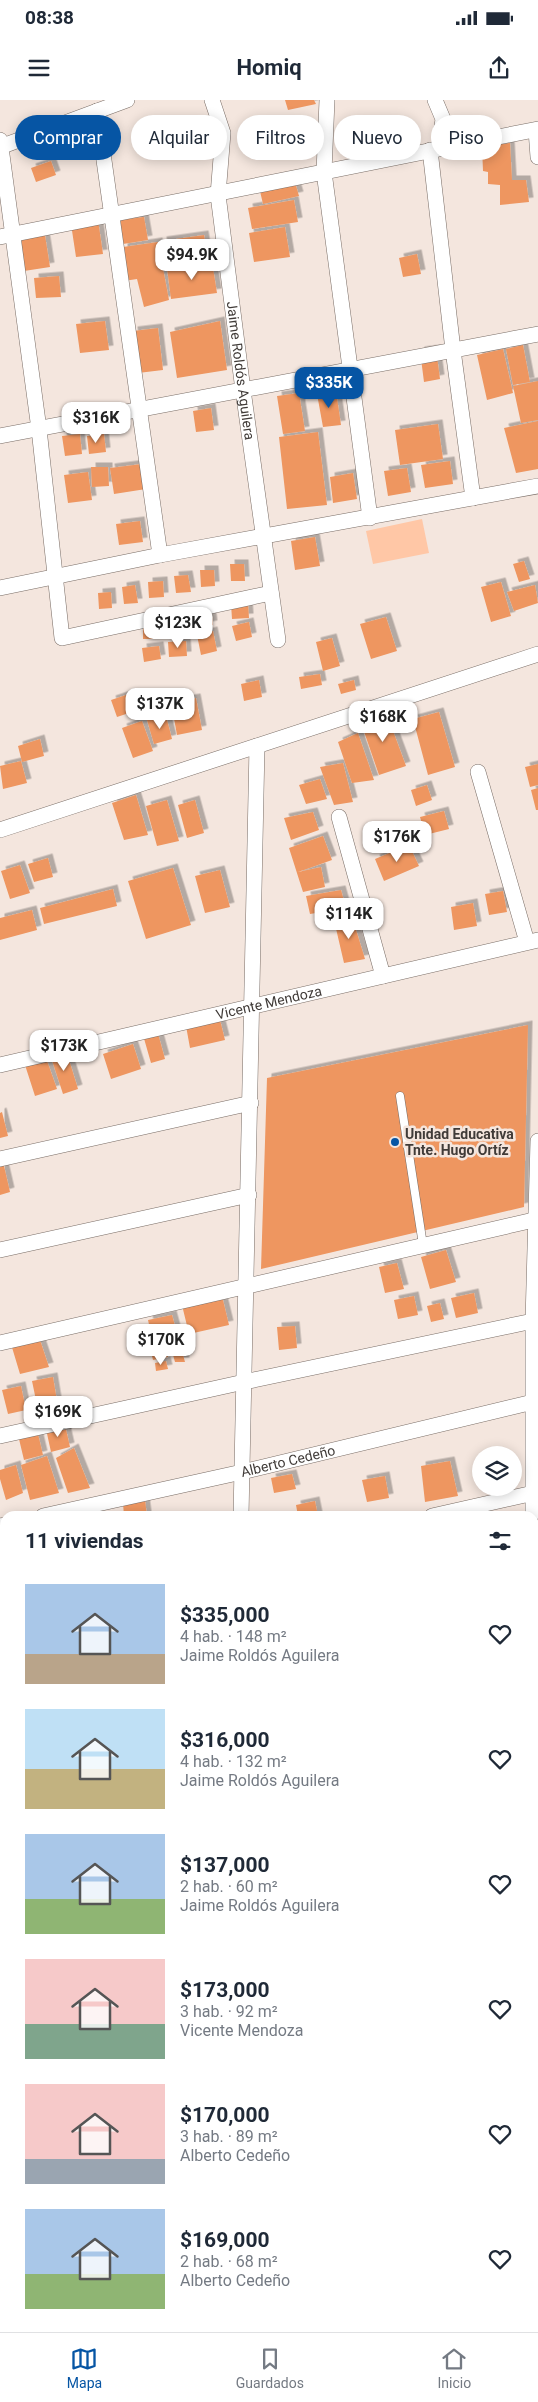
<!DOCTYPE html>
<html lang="es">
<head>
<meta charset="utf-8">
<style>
  :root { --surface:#fff; --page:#f2f2f3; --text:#1f2937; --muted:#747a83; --line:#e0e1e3; --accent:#0655a4 }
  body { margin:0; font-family:Roboto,sans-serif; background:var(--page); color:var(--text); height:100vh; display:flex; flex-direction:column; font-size:19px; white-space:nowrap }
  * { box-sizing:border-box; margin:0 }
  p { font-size:16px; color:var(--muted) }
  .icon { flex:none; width:28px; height:28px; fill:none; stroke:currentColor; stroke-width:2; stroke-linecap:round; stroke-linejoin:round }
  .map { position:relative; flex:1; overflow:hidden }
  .details { position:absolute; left:0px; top:1411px; width:539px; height:821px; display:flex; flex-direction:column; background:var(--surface); border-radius:15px 15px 0 0; box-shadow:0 2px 12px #0003 }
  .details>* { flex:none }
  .top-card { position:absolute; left:15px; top:15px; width:509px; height:45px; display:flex; gap:10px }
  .controls { position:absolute; left:472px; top:1346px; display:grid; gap:10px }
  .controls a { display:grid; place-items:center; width:50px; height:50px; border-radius:50%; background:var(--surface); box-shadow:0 2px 12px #0003; font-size:25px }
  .price { position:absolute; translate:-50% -42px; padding:0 11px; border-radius:10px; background:#fff; color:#222; font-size:16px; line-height:32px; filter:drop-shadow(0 1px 2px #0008) }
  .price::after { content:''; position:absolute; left:50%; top:30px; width:15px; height:11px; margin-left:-8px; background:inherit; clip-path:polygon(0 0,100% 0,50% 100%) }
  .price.current { background:var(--accent); color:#fff }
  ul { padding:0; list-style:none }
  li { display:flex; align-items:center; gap:15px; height:125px; padding:0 25px }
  li span { display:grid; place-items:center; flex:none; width:140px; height:100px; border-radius:0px; color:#555 }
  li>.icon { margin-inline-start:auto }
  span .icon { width:60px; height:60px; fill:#fffc; stroke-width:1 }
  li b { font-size:21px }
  h2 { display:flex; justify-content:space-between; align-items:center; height:60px; padding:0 25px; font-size:21px }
  .tag { padding:0 18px; border-radius:22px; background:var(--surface); box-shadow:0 2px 12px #0003; font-size:18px; line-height:45px }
  .tag.current { background:var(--accent); color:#fff }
  .status { display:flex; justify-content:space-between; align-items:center; height:35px; padding:0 25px; background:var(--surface); direction:ltr }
  .status svg { height:14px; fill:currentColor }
  header { display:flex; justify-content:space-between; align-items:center; height:65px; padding:0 25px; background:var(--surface); font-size:22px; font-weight:700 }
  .tab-bar { display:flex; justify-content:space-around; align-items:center; height:70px; border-top:1px solid var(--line); background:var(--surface); font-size:14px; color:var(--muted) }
  .tab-bar a { display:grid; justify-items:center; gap:2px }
  .tab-bar .current { color:var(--accent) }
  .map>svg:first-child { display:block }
  .green { fill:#ffc7a6 }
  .building { fill:#ee9660; filter:url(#shadow) }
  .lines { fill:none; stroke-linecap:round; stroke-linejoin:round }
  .service-casing { stroke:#796d66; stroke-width:9 }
  .minor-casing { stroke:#796d66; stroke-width:16 }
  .primary-casing { stroke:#796d66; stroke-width:25 }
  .service { stroke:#fff; stroke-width:8 }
  .minor { stroke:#fff; stroke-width:15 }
  .primary { stroke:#fff; stroke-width:24 }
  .poi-dot { fill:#0655a4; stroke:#f4e6de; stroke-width:2 }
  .labels { text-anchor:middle; stroke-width:5; stroke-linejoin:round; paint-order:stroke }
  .street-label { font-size:14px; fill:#403b38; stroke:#f4e6de }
  .poi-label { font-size:14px; font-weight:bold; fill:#403b38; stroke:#f4e6de; text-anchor:start }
</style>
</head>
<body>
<div class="status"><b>08:38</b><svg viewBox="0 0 49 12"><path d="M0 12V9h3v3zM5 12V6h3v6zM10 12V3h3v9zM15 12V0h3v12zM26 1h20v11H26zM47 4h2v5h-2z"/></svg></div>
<header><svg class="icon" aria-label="menu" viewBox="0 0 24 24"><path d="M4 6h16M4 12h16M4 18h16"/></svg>Homiq<svg class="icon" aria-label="share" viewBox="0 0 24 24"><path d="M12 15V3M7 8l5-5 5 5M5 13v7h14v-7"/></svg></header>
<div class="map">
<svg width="538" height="2232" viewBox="0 0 538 2232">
  <defs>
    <filter id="shadow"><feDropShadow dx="4.5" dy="-4.5" stdDeviation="0" flood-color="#0004"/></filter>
  </defs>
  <rect width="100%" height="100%" fill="#f4e6de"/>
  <path class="green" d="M422 419 429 453 373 464 366 431Z"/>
  <path class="building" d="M285 0H314L316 4 288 10Z
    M187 23 191 49 154 55 149 30Z
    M510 43 512 80H526L529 102 500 105V85L488 84V72L483 71 482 47Z
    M51 61 56 75 36 82 31 68Z
    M294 79 299 96 263 104 259 87Z
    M294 100 298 122 252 129 248 108Z
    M144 117 148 140 123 144 120 120Z
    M98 120 103 154 76 157 71 124Z
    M285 127 290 157 254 162 249 133Z
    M44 129 50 167 24 171 18 133Z
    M204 135 208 159 166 165 162 141Z
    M158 142 169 200 144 207 137 179 124 181 123 147Z
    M417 154 421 174 403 177 399 158Z
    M212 162 217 193 171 199 167 168Z
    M59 176 61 197 36 198 34 178Z
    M105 221 109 250 80 253 76 224Z
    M220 221 227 270 177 278 170 232Z
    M158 228 163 270 138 273 133 231Z
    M523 245 530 282 513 285 506 249Z
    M436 249 440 279 424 282 420 251Z
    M503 249 513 293 487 300 477 255Z
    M538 281V320L521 323 513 286Z
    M336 291 341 325 323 327 317 294Z
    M299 293 305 331 283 334 277 296Z
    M211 308 214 330 196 332 193 311Z
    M538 321V369L516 373 504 328Z
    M438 324 443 359 400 365 395 330Z
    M318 332 327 405 287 409 279 337Z
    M80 334 82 354 65 356 62 336Z
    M104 334 106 352 89 354 87 336Z
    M450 361 453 384 425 388 421 365Z
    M142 364 146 389 114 394 110 368Z
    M91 367H108L109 386 92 387Z
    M407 368 411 392 388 396 384 371Z
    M88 372 92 400 68 403 64 375Z
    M353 373 357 399 333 403 330 377Z
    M140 421 143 442 119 445 116 424Z
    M315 437 320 466 295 470 291 441Z
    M524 461 530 479 519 482 513 464Z
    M230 464H244L245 481H231Z
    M200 470H214L215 486 201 487Z
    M188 475 191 492 176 493 174 476Z
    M163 481 164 497 149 498 148 482Z
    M501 482 511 516 491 522 481 487Z
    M135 485 138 503 124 504 122 487Z
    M535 485 538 503 514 511 507 492Z
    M111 492 112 508 99 509 98 493Z
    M248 503 249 518 232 519 231 504Z
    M211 508 213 525 200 527 197 510Z
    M179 515 181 533 167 535 165 517Z
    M386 517 397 551 371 559 360 524Z
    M159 522 160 539H143V523Z
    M249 522 252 537 236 541 232 526Z
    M213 531 217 551 201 555 197 535Z
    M332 538 340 566 323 571 316 542Z
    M186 541 187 556 169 557 168 542Z
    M159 546 161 559 144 562 142 548Z
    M320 574 322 585 301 589 299 577Z
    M259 580 262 597 244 601 241 584Z
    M354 580 356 590 341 594 338 584Z
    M129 594 135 611 117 617 111 600Z
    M196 598 202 630 177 635 171 602Z
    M386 612 406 666 379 675 360 620Z
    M439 612 455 667 428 675 413 619Z
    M166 616 172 639 154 644 147 620Z
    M142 621 153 651 133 658 122 628Z
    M358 633 374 680 352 683 338 642Z
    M40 639 44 656 22 662 18 646Z
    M21 661 27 683 3 689 0 666Z
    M343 663 353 702 334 705 320 667Z
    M538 664V685L530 687 525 667Z
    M320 679 327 699 306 704 299 685Z
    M427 685 432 700 416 706 411 690Z
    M538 688V710H536L531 690Z
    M136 695 148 735 124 740 112 703Z
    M167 700 179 741 157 746 146 706Z
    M195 700 204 733 187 738 178 705Z
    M444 711 449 729 425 735 420 717Z
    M313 712 319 730 291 740 284 718Z
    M323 736 332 760 298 772 321 767 325 787 303 792 289 748Z
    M409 745 419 766 384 781 375 759Z
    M48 758 53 777 34 782 28 764Z
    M20 765 30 793 10 799 1 771Z
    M173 768 191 825 146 839 128 781Z
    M220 770 230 807 205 813 195 776Z
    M113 789 117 806 44 824 40 808Z
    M341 790 346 808 310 814 306 796Z
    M503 791 507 812 489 815 485 794Z
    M473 803 477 826 454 830 451 807Z
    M32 810 37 830 0 840V818Z
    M332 812 333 824 321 827 316 815Z
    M352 817 365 859 344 863 334 820Z
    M219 916 225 940 190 948 186 926Z
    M528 925 524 1107 261 1169 267 978Z
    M157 930 165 959 151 963 143 935Z
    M133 944 141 969 111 979 103 954Z
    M66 950 78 989 63 994 50 954Z
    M46 958 57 989 35 996 25 965Z
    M2 1012 8 1036 0 1038V1013Z
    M0 1066H4L10 1092 0 1095Z
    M446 1150 456 1182 430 1189 421 1157Z
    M397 1163 404 1189 385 1193 379 1167Z
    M221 1192 229 1225 189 1234 181 1201Z
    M474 1193 478 1213 456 1218 451 1198Z
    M414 1196 418 1215 398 1219 394 1200Z
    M440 1203 444 1219 431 1222 427 1206Z
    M172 1215 185 1262H175L170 1244 167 1245 168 1257 153 1260 150 1248 154 1247 148 1220Z
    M295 1226 297 1248 279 1250 277 1227Z
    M40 1240 49 1267 20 1274 11 1244Z
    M166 1261 168 1269 156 1271 155 1263Z
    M53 1277 57 1301 37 1305 32 1281Z
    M21 1286 26 1310 8 1314 2 1290Z
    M65 1325 70 1347 51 1352 46 1329Z
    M38 1334 43 1355 24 1360 19 1339Z
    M74 1348 90 1388 68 1393 56 1358Z
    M47 1356 59 1393 30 1400 21 1365Z
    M450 1361 458 1396 425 1402 421 1366Z
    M16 1365 23 1393 6 1400 0 1379V1370Z
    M292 1374 296 1389 274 1393 271 1378Z
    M385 1376 389 1398 367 1402 362 1380Z
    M145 1400 147 1416H124L123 1403Z
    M315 1401 318 1416H298L296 1405Z
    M5 1431V1465L0 1466V1432Z
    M5 1516V1540L0 1541V1517Z
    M5 1559V1590L0 1591V1560Z"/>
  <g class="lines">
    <defs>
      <path id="service" d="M400 996 423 1145
        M534 1574 538 1577"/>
      <g id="minor">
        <path id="s1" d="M212 0 223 33 218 95 243 290 278 540"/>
        <path d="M327 0 324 72 370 418"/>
        <path d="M435 0 443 19 439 48"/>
        <path d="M97 11 160 455"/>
        <path d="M536 30 538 57"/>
        <path d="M0 40 39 329 62 538 271 493"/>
        <path d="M0 47 127 0"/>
        <path d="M430 50 453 250 473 398"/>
        <path d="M0 137 538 29"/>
        <path d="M0 336 538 234"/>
        <path d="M0 488 160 455 538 386"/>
        <path d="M478 672 527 842"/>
        <path d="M339 717 383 876"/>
        <path d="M0 730 538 554"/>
        <path id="s2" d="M0 965 538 840"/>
        <path d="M0 1059 251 1003"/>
        <path d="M0 1150 249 1095"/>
        <path d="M0 1243 538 1119"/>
        <path d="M0 1336 244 1282 533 1221"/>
        <path d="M533 1413V1221L538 1041"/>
        <path id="s3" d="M43 1416 242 1372 533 1302"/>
        <path d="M241 1416 257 646"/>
        <path d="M432 1416 538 1392"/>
        <path d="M0 1426 5 1425"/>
        <path d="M0 1513 5 1512"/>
        <path d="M0 1616 5 1615"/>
        <path d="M0 1788 5 1786"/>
        <path d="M534 2032H538"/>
        <path d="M534 2118H538"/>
        <path d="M0 2121 5 2119"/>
        <path d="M534 2210H538"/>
        <path d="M348 2228V2232"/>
        <path d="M87 2232 91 2228"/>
        <path d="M122 2232V2228"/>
      </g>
      <path id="primary" d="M534 1453 538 1446
        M534 1525 538 1519
        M0 2232 5 2226
        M56 2232 60 2228"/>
    </defs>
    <use href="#service" class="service-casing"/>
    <use href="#minor" class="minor-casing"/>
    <use href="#primary" class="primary-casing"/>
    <use href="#service" class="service"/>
    <use href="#minor" class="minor"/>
    <use href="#primary" class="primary"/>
  </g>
  <circle class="poi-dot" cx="395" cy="1042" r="5"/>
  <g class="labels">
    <g class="street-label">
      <text dy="5" stroke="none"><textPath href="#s1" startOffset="274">Jaime Roldós Aguilera</textPath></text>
      <text dy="5" stroke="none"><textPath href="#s2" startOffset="276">Vicente Mendoza</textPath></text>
      <text dy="5" stroke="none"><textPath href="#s3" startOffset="251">Alberto Cedeño</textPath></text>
    </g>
    <g class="poi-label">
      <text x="405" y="1039">Unidad Educativa<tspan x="405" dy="16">Tnte. Hugo Ortíz</tspan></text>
    </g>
  </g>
</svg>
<div class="controls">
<a><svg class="icon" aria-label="layers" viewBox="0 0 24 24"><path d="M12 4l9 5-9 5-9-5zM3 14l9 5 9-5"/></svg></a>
</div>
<b class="price" style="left:192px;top:181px">$94.9K</b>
<b class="price current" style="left:329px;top:309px">$335K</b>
<b class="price" style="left:96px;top:344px">$316K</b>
<b class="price" style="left:178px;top:549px">$123K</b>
<b class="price" style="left:160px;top:630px">$137K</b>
<b class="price" style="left:383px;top:643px">$168K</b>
<b class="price" style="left:397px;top:763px">$176K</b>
<b class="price" style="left:349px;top:840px">$114K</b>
<b class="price" style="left:64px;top:972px">$173K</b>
<b class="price" style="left:161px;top:1266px">$170K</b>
<b class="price" style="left:58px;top:1338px">$169K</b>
<div class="top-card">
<a class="tag current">Comprar</a>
<a class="tag">Alquilar</a>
<a class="tag">Filtros</a>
<a class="tag">Nuevo</a>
<a class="tag">Piso</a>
</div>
<section class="details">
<h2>11 viviendas<svg class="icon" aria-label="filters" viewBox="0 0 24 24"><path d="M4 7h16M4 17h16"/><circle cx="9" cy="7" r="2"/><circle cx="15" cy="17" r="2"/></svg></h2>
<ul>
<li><span style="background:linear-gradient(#a9c7e8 70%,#b9a48a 0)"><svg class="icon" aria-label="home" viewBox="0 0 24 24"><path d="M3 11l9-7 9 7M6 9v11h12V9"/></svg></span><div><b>$335,000</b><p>4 hab. · 148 m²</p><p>Jaime Roldós Aguilera</p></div><svg class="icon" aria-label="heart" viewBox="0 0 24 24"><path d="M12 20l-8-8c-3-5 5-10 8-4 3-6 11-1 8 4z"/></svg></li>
<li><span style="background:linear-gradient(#bfe0f5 60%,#c2b280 0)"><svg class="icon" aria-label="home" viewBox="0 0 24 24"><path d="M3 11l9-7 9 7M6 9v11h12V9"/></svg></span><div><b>$316,000</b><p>4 hab. · 132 m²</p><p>Jaime Roldós Aguilera</p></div><svg class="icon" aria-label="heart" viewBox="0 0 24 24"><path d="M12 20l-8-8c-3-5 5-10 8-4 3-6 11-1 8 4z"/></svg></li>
<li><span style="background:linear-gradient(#a9c7e8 65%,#8fb573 0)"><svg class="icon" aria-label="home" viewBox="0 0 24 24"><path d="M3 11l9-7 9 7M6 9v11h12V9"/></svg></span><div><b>$137,000</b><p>2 hab. · 60 m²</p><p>Jaime Roldós Aguilera</p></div><svg class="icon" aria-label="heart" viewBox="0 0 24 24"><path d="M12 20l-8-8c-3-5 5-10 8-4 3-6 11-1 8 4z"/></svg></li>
<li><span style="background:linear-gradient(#f6c9c9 65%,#7fa58c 0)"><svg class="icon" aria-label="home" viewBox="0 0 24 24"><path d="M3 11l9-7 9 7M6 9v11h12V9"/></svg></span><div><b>$173,000</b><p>3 hab. · 92 m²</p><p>Vicente Mendoza</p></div><svg class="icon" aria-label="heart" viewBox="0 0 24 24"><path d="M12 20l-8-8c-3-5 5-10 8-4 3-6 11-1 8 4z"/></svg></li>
<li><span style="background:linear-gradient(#f6c9c9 75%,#9aa5b1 0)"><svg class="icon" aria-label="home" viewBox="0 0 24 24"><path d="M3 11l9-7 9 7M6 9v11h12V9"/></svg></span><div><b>$170,000</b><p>3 hab. · 89 m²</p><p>Alberto Cedeño</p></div><svg class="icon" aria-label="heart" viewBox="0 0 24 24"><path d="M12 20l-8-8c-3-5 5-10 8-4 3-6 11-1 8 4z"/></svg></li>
<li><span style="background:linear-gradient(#a9c7e8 65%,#8fb573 0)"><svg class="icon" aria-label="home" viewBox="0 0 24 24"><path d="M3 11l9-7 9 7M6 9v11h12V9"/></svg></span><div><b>$169,000</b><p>2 hab. · 68 m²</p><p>Alberto Cedeño</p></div><svg class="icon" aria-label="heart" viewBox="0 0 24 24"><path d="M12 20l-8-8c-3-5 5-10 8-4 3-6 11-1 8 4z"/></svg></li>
</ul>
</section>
</div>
<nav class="tab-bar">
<a class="current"><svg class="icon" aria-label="map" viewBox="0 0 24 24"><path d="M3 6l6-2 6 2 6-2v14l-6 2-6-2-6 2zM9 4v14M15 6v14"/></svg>Mapa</a>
<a><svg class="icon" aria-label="saved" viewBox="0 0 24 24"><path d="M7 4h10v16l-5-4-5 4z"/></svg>Guardados</a>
<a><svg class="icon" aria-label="home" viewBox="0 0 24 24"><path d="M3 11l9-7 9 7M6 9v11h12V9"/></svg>Inicio</a>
</nav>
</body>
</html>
